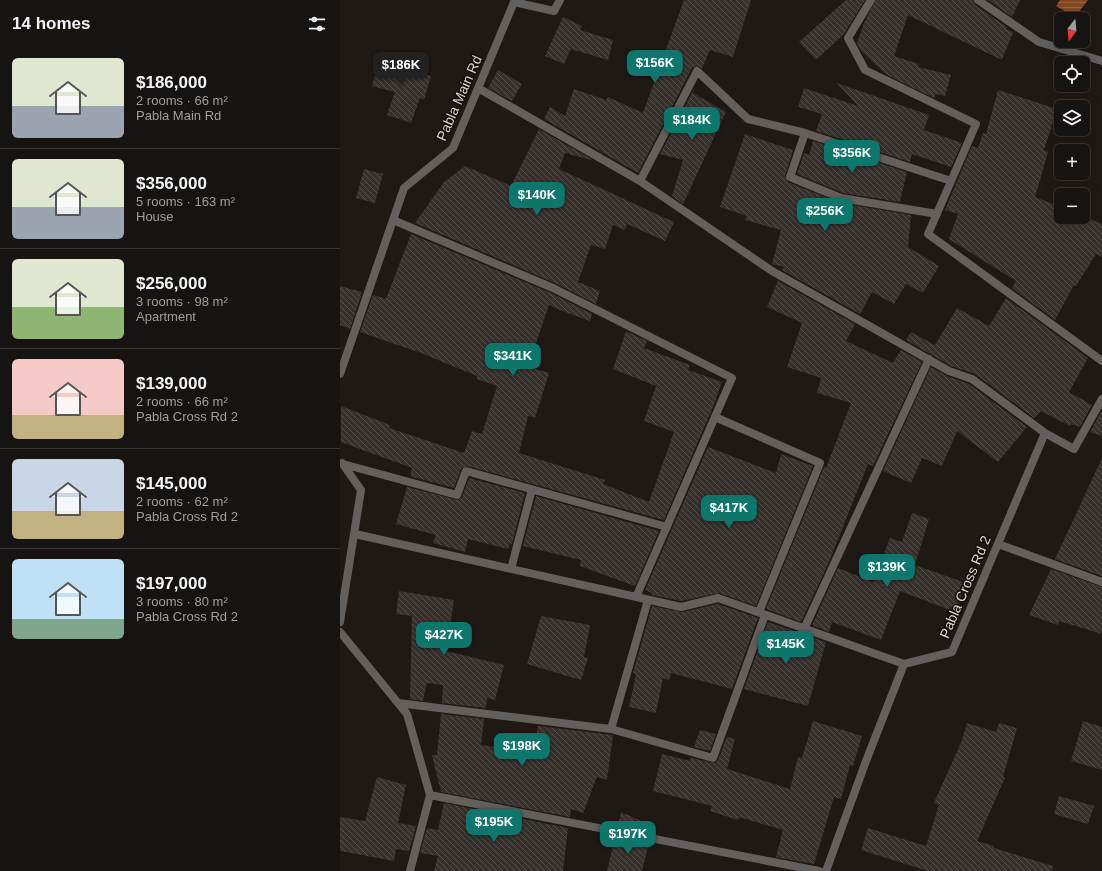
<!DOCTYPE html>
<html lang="en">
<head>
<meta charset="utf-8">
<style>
  :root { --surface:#171310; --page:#24201e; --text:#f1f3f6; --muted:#9e9e9f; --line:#363230; --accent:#0f766e }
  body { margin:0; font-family:Helvetica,sans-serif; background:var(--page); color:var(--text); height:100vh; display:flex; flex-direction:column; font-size:15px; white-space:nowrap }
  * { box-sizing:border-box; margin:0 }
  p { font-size:13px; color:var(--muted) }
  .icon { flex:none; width:22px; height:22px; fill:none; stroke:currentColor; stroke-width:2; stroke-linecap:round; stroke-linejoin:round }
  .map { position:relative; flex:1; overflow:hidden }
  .drawer { display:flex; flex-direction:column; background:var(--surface); width:340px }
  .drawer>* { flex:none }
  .needle { width:26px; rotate:196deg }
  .fabs { position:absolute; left:714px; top:12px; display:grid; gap:8px }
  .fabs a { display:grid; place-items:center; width:36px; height:36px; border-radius:6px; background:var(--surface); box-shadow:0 4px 16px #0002,0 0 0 1px var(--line); font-size:20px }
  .price { position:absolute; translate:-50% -34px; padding:0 9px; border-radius:8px; background:var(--accent); color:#fff; font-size:13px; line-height:26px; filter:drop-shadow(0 1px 2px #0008) }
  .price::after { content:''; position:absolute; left:50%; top:24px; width:12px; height:9px; margin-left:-6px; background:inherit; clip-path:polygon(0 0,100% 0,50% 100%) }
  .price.current { background:#222; color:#fff }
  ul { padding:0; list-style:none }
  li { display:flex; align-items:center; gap:12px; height:100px; padding:0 12px }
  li+li { border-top:1px solid var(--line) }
  li span { display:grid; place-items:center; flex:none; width:112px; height:80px; border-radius:6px; color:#555 }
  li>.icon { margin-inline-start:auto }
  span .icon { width:48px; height:48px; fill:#fffc; stroke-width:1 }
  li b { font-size:17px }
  h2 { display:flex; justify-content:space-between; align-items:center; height:48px; padding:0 12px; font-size:17px }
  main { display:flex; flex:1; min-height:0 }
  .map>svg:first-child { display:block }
  .water { fill:url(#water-rules) }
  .building { fill:url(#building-back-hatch) }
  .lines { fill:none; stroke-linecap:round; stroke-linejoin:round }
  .minor { stroke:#625f5d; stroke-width:8 }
  .labels { text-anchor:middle; stroke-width:3.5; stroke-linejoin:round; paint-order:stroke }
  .street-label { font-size:14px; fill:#dad6d4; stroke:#16100d }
</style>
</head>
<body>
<main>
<section class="drawer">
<h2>14 homes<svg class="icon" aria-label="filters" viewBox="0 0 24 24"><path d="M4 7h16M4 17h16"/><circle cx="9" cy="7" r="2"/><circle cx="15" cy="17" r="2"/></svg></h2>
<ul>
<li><span style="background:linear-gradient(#dfe7d0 60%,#9aa5b1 0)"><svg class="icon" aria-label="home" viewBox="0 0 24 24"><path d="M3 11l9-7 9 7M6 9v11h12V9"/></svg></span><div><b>$186,000</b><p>2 rooms · 66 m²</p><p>Pabla Main Rd</p></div></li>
<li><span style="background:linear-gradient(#dfe7d0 60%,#9aa5b1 0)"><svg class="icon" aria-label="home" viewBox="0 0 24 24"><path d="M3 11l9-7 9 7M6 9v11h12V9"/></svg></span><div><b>$356,000</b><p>5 rooms · 163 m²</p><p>House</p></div></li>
<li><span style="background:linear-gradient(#dfe7d0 60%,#8fb573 0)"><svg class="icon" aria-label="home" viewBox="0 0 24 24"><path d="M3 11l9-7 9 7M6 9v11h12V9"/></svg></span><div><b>$256,000</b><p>3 rooms · 98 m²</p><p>Apartment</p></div></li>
<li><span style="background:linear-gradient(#f6c9c9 70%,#c2b280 0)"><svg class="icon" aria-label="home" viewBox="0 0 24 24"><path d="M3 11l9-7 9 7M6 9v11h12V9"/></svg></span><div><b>$139,000</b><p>2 rooms · 66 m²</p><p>Pabla Cross Rd 2</p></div></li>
<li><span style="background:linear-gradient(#c9d6e8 65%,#c2b280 0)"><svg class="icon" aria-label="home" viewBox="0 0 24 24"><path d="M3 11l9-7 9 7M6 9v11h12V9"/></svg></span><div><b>$145,000</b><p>2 rooms · 62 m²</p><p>Pabla Cross Rd 2</p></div></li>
<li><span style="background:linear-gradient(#bfe0f5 75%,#7fa58c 0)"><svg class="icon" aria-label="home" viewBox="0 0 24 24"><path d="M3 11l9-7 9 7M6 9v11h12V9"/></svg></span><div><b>$197,000</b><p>3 rooms · 80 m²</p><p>Pabla Cross Rd 2</p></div></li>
</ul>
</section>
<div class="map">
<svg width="762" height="871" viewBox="0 0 762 871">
  <defs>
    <pattern id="water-rules" width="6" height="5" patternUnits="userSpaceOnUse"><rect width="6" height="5" fill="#83481f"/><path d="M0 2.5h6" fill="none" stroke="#94623f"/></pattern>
    <pattern id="building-back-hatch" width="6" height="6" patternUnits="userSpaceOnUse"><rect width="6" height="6" fill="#37312d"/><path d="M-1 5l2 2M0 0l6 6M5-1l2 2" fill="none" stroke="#534e4b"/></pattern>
  </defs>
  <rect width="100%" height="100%" fill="#1f1916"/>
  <path class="water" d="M720 0H748L735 17 716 6Z"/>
  <path class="building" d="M344 0H411L393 57 370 50 362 68 356 66 352 68 298 173 204 119 210 107 225 116 234 89 266 100 268 97 303 113Z
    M506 0H525L504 34 476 60 459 42Z
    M536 0H633L635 5 667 27 666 29 673 32 662 60 568 15 554 56 579 64 578 67 611 75 605 96 596 94 594 98 547 75 521 51 517 43 524 23Z
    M648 0H680L672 17Z
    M223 17 242 26 240 30 273 40 268 60 231 49 224 64 205 56Z
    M41 52 61 58 58 66 91 76 84 100 80 98 71 123 47 115 55 92 32 86Z
    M158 70 182 84 172 101 148 88Z
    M497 83 589 115 584 130 622 143 611 167 572 154 570 162 476 131 482 114 458 107 464 88 518 106Z
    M355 87 353 93 386 112 343 204 332 196 343 160 320 154Z
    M658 90 717 109 704 150 708 152 695 197 721 207V217L743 216 762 224V257L756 254 736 286 734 285 715 320 672 288 676 281 609 239 618 214 605 210 632 146 638 148 643 133 646 134Z
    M199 129 255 161 225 153 219 169 334 222 325 241 287 224 285 230 273 225 265 249 251 245 238 282 260 291 256 304 215 283 75 223 104 182 125 166 171 186Z
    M405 134 453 150 445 176 448 182 500 203 571 215 568 247 599 266 583 293 566 284 554 304 532 292 520 314 442 270 444 267 432 264 441 230 405 220 407 216 380 207Z
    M473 141 567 172 560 202 503 193 457 174 464 153 469 155Z
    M24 169 43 174 35 203 16 198Z
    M71 234 211 293 252 314 250 321 222 311 209 305 188 367 209 373 195 418 188 416 179 453 265 480 263 484 309 502 334 432 304 421 316 386 273 369 286 331 307 341 304 348 350 365 348 370 382 382 373 407 324 520 127 466 121 469 114 488 70 476 72 468 1 442V406L50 425 49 428 124 453 132 431 142 434 157 386 137 379V376L81 353 20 332 33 295 46 299Z
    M438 281 515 324 506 341 553 363 561 350 582 362 533 466 528 464 489 562 461 622 426 609 484 467 486 468 511 403 477 393 481 378 447 367 462 323 427 307Z
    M0 286 22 292 10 329 0 325Z
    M666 298 748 358 729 392 752 405 740 427 731 424 730 426 701 411 694 418 635 374 611 366 566 340 571 332 595 345 617 308 649 326Z
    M591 367 607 376 629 384 687 427 658 462 617 431 602 466 582 458 571 483 543 471Z
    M762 410V436L750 432Z
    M368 447 436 473 441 454 473 466 416 606 379 593 341 601 312 595V593L305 590Z
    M762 458V576L715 559Z
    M129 478 185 493 172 544 170 543 168 549 128 539 125 552 93 543 96 535 56 524 67 487 118 500 122 497Z
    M196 496 319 531 295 586 240 566 241 560 183 546Z
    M572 513 589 519 575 565 626 583 615 612 560 591 541 640 492 622 489 632 472 625 498 568 533 582 550 538 562 542Z
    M711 569 762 587V634L719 621 718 625 689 615Z
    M59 591 114 600 106 651 164 665 155 700 147 698 146 708 102 703 103 685 87 683 83 701 70 699 72 616 56 614Z
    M378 604 418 618 392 689 331 673 329 680 323 678 316 713 289 707 296 674 293 673 312 606 342 612Z
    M201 616 250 625 244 657 248 658 241 680 187 664Z
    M428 622 486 642 468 706 404 689Z
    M101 714 144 719 141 745 193 752 198 726 273 735 267 780 257 777 243 813 231 809 230 817 101 792 92 755H97Z
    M473 721 522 736 513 766 510 765 501 799 494 797 474 864 436 857 443 830 399 817 398 820 370 811 372 806 313 791 322 754 350 761 351 758 375 763 378 760 387 737 395 739 387 769 450 789 458 757 462 758Z
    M743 721 762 727V770L731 761Z
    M627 723 656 732 659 723 677 728 663 777 665 778 637 841 654 846V848L713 866 712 871H588L521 850 528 828 586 846 599 805 594 803 622 740Z
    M360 730 376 734 370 751 354 747Z
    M37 777 66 785 58 823 76 826 69 851 56 849 54 861 0 851V817L25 821Z
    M719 796 754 806 748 824 714 814Z
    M104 803 228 828 223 871H94L98 856 80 853 87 828 98 830Z
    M281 812 313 826 311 833 278 826Z
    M275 837 309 843 302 871H267Z"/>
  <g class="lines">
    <path class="minor" d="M531 0 508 38 525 70 636 124 588 234 762 361
      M638 0 699 42 762 61
      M138 88 300 181 432 271 609 371 632 379 705 433
      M465 133 450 177 501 198 597 214
      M300 181 357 71 408 119 465 133 611 181
      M53 220 213 288 392 378 296 597
      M0 374 64 188 113 148 174 2 214 11 220 0
      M375 417 480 463 419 612
      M3 464 117 495 126 471 327 527
      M15 534 341 607 378 598 564 664
      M658 544 762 582
      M171 569 192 489
      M0 622 21 490 2 463
      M464 629 589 359
      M0 632 67 714 90 795 70 871
      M564 664 612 652 705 433 734 449 762 399
      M58 703 271 729 373 758 425 615
      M271 729 308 600
      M90 795 479 871
      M486 871 526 761 564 664"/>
  </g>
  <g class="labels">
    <g class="street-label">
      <text transform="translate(119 98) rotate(-66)" y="5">Pabla Main Rd</text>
      <text transform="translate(625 587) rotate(-67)" y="5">Pabla Cross Rd 2</text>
    </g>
  </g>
</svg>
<div class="fabs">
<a><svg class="needle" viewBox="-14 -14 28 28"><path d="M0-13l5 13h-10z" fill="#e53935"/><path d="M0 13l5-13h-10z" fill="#9e9e9f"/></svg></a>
<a><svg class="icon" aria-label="locate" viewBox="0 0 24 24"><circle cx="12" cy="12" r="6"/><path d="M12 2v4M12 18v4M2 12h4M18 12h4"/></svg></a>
<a><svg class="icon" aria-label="layers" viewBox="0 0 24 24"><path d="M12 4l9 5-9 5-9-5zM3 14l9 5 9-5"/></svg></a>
<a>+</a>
<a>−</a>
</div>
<b class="price" style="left:315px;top:84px">$156K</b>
<b class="price current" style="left:61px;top:86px">$186K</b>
<b class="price" style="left:352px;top:141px">$184K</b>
<b class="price" style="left:512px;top:174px">$356K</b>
<b class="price" style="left:197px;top:216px">$140K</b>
<b class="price" style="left:485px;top:232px">$256K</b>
<b class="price" style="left:173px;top:377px">$341K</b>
<b class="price" style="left:389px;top:529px">$417K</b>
<b class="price" style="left:547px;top:588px">$139K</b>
<b class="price" style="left:104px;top:656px">$427K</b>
<b class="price" style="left:446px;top:665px">$145K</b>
<b class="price" style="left:182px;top:767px">$198K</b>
<b class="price" style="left:154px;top:843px">$195K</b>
<b class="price" style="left:288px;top:855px">$197K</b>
</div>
</main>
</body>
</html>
